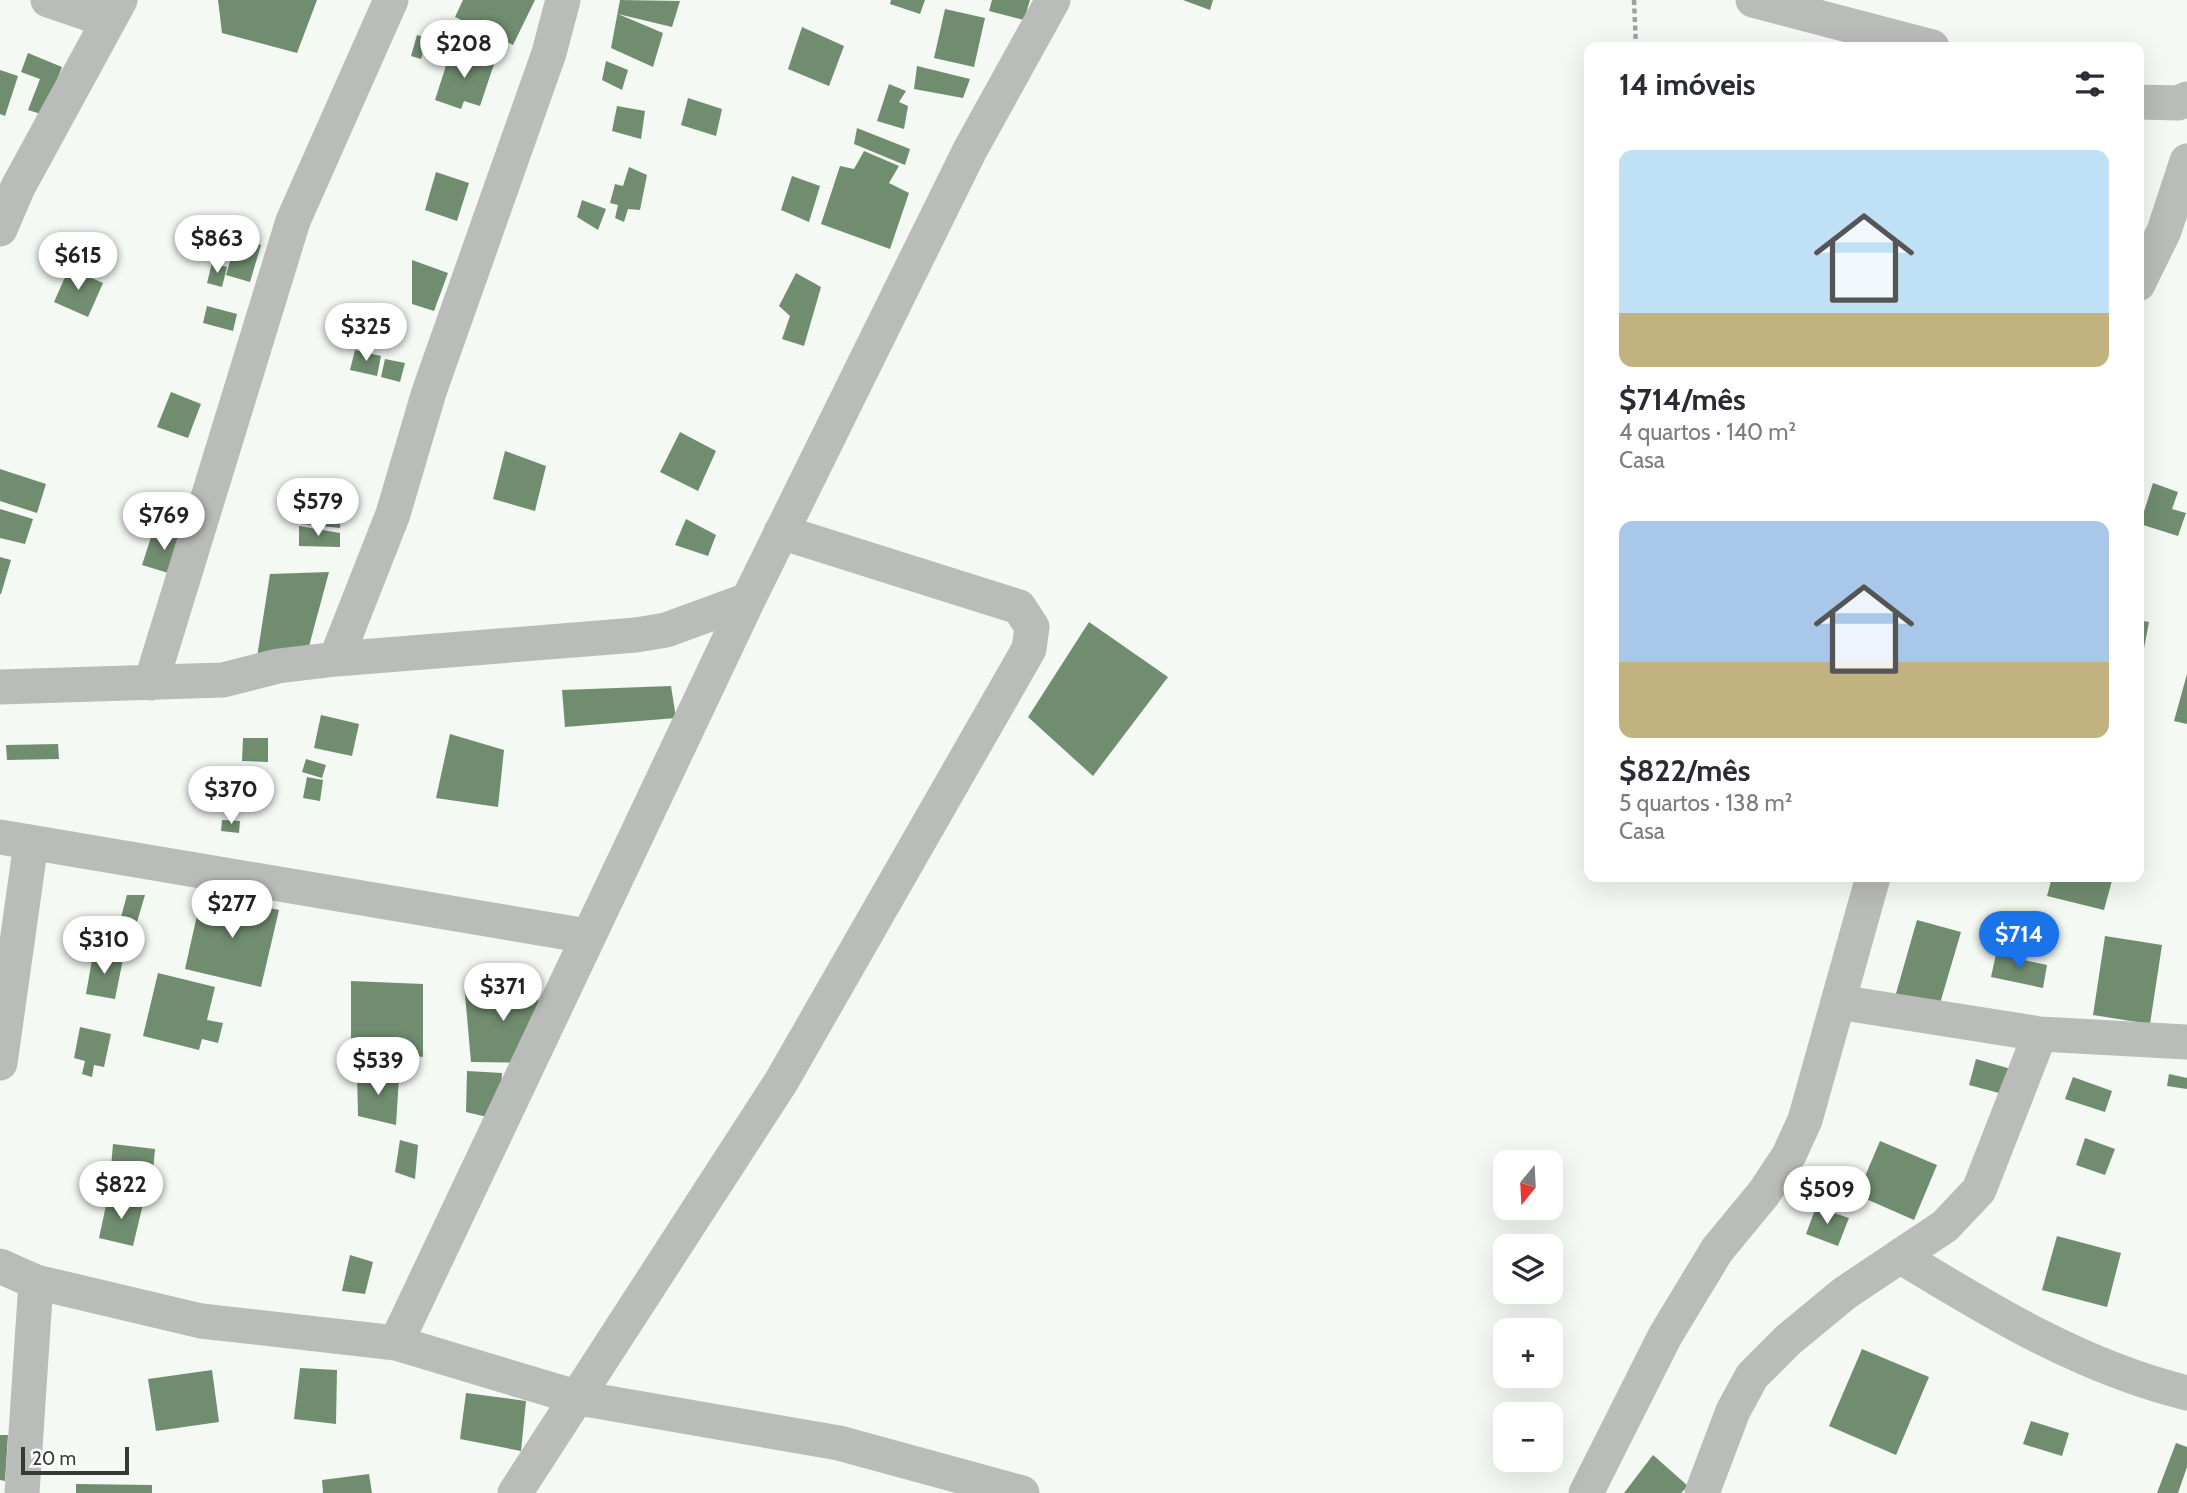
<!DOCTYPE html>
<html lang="pt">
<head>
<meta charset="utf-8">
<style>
  :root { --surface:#fff; --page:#f2f2f3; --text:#2b2b33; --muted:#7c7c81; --accent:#1a73e8 }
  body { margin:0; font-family:Cabin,sans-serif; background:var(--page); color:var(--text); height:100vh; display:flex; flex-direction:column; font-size:26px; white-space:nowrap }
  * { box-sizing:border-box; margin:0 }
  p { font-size:23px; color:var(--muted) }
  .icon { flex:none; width:38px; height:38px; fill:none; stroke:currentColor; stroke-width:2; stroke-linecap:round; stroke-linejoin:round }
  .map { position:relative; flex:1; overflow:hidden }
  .drawer { position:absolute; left:1584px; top:42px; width:560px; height:840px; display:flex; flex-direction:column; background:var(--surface); border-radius:14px; box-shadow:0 7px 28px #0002 }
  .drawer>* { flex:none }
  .needle { width:46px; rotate:198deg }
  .fabs { position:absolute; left:1493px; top:1150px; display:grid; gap:14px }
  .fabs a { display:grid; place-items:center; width:70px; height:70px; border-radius:14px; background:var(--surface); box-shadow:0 7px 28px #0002; font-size:35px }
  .scale { position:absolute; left:21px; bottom:18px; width:108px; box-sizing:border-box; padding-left:7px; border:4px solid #373937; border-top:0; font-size:19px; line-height:24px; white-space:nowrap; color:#373937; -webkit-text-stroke:5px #fff; paint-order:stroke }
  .price { position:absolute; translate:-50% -60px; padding:0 16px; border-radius:24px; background:#fff; color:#222; font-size:23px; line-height:46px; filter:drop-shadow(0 2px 4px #0008) }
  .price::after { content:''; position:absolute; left:50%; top:42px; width:21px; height:16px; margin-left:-10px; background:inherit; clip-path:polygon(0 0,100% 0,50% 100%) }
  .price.current { background:var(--accent); color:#fff }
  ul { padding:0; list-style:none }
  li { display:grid; align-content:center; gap:14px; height:371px; padding:0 35px }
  li span { display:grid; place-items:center; height:217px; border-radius:14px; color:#555 }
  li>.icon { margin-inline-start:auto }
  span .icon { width:126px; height:126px; fill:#fffc; stroke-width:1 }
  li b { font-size:30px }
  h2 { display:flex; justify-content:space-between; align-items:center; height:84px; padding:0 35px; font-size:30px }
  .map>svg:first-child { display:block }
  .building { fill:#708d6f }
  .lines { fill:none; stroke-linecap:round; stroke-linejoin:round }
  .path { stroke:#9ea29e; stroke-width:4.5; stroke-dasharray:5 3.5; stroke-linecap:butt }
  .minor { stroke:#babcba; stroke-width:35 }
</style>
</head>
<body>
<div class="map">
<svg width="2187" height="1493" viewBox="0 0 2187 1493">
  <rect width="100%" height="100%" fill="#f4f9f4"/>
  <path class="building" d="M218 0H317L297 53 222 33Z
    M463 0H535L513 45 455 17Z
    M620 0 680 1 672 27 618 14 663 33 653 67 611 48Z
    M891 0H925L920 14 890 4Z
    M992 0H1030L1024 20 989 11Z
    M1183 0H1213L1210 10Z
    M945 9 985 18 974 67 934 58Z
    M802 27 844 46 829 86 788 69Z
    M417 35 427 38 421 59 411 56Z
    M451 50 494 64 480 106 464 101 461 109 435 100Z
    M28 53 62 67 44 115 28 110 40 79 21 72Z
    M606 61 628 70 622 90 602 80Z
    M917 66 970 79 963 98 914 89Z
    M0 70 18 76 5 116 0 114Z
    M889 84 906 91 899 102 908 106 904 129 877 121Z
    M688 98 722 109 716 136 681 125Z
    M617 106 645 111 641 139 612 131Z
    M857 128 910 149 905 165 854 144Z
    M864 151 899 166 889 183 909 193 890 249 821 224 840 166 854 169Z
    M629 167 647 175 640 210 628 209 624 222 615 218 618 205 610 203 615 184 623 186Z
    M436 172 469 183 457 221 425 210Z
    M792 176 820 186 809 222 781 210Z
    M582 200 606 209 598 230 577 217Z
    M237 237 261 245 250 282 226 275Z
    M412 260 448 273 434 311 412 304Z
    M212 263 227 267 222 287 207 283Z
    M69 268 103 283 88 317 54 302Z
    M796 273 821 287 804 346 782 339 790 316 779 306Z
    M207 306 237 314 233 331 203 323Z
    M355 350 381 356 377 376 350 370Z
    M385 359 405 363 400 382 381 377Z
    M171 392 201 404 188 438 157 427Z
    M680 432 716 451 698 491 660 472Z
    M505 451 546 466 535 511 493 499Z
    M0 469 46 484 37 513 0 501Z
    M2153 483 2178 492 2172 509 2186 513 2178 536 2140 524Z
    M0 509 33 519 25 544 0 538Z
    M303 512 341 516 340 528 301 524Z
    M686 519 716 535 708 556 675 545Z
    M299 526 340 533V547L299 546Z
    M154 528 186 538 175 575 142 565Z
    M0 557 11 560 1 594H0Z
    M329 572 308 650 257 657 270 574Z
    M2138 620 2149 622 2142 659H2138Z
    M1089 622 1168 677 1093 776 1028 717Z
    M2187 674V724L2174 721Z
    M671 686 676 718 565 727 562 690Z
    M321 715 359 724 352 756 314 748Z
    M450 734 504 750 498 807 436 798Z
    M243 738H268V762L242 761Z
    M58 744 59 759 7 760 6 745Z
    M306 759 326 765 322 778 302 772Z
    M307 777 323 780 320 801 303 798Z
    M222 820 240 821 239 833 221 831Z
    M2052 877H2113L2104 910 2047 896Z
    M202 893 279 910 261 987 185 969Z
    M127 895H145L137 922 121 917Z
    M1917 920 1961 932 1936 1017 1893 1004Z
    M2105 936 2162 945 2150 1024 2093 1015Z
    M93 954 123 959 115 999 86 994Z
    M1996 954 2047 965 2043 988 1991 977Z
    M158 973 215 987 207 1020 223 1023 218 1043 202 1039 199 1050 143 1036Z
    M351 981 423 984V1057L351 1047Z
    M464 983 538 985 540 1063 471 1062Z
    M80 1027 111 1034 104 1067 94 1065 92 1077 82 1074 85 1061 74 1058Z
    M1976 1059 2011 1069 2003 1094 1969 1085Z
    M357 1071 399 1078 396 1125 358 1116Z
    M467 1071 502 1073 500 1120 466 1112Z
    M2169 1074 2187 1078V1089L2167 1086Z
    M2073 1077 2112 1091 2105 1112 2065 1099Z
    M2085 1138 2115 1149 2105 1175 2076 1165Z
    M400 1140 418 1145 415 1179 395 1172Z
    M1880 1141 1937 1165 1914 1220 1857 1195Z
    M113 1144 155 1149 153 1171 111 1167Z
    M91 1174 155 1178 154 1193 96 1190Z
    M108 1196 143 1204 133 1246 99 1238Z
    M1816 1207 1849 1218 1838 1246 1806 1234Z
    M2057 1236 2121 1253 2107 1307 2042 1290Z
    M350 1255 373 1262 365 1294 342 1291Z
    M1862 1349 1929 1377 1896 1455 1829 1426Z
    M300 1368 337 1370 336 1424 294 1419Z
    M212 1370 219 1422 156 1431 148 1379Z
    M466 1393 526 1401 521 1451 460 1439Z
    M2031 1421 2069 1433 2062 1456 2023 1444Z
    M0 1435H8L5 1481 0 1480Z
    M2176 1443 2187 1447V1467L2178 1493H2157Z
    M1653 1455 1688 1486 1681 1493H1624Z
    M369 1474 372 1493H323L322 1480Z
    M76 1484 152 1485V1493H76Z"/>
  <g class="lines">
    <path class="path" d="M1634 0 1636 47"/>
    <path class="minor" d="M48 0 107 20
      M1753 0 1932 47
      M2138 102 2178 103 2187 99
      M0 229 18 187 120 0
      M2138 284 2164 231 2187 161
      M336 659 393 514 429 392 549 53 563 0
      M151 683 293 221 391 0
      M0 687 223 680 278 666 336 659 636 635 666 630 748 600
      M0 837 587 936
      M1838 1002 2040 1034 2187 1042
      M0 1063 31 843
      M1900 1256C1992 1312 2081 1367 2187 1393
      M0 1266 36 1282 201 1321 396 1343 579 1398 839 1443 1022 1493
      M396 1343 748 600 970 150 1053 0
      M22 1493 36 1282
      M515 1493 781 1082 1029 649 1032 627 1019 607 781 532
      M1586 1493 1665 1336 1717 1250 1764 1193 1789 1155 1805 1120 1873 877
      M1702 1493 1733 1411 1752 1376 1788 1340 1845 1293 1945 1226 1979 1190 2040 1034"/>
  </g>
</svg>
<div class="fabs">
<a><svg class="needle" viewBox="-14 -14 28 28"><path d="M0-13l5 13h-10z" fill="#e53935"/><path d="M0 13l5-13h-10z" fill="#7c7c81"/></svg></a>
<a><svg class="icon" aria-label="layers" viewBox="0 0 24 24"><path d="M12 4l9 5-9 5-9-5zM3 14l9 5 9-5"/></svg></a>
<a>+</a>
<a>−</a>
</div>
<div class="scale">20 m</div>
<b class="price" style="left:464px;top:80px">$208</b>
<b class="price" style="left:217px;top:275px">$863</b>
<b class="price" style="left:78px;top:292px">$615</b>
<b class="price" style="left:366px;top:363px">$325</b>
<b class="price" style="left:318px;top:538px">$579</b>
<b class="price" style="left:164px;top:552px">$769</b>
<b class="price" style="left:231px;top:826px">$370</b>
<b class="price" style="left:232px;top:940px">$277</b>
<b class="price current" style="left:2019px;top:971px">$714</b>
<b class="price" style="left:104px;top:976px">$310</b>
<b class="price" style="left:503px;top:1023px">$371</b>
<b class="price" style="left:378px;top:1097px">$539</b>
<b class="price" style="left:121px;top:1221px">$822</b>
<b class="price" style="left:1827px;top:1226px">$509</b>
<section class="drawer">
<h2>14 imóveis<svg class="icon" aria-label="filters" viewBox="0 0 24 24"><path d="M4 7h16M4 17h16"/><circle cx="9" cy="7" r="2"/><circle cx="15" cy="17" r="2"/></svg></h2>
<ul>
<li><span style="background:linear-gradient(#bfe0f5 75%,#c2b280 0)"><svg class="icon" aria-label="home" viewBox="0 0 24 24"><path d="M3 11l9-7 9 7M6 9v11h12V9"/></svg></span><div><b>$714/mês</b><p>4 quartos · 140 m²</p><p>Casa</p></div></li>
<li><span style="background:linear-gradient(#a9c7e8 65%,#c2b280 0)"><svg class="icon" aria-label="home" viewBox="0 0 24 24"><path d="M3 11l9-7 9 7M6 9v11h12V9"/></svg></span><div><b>$822/mês</b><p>5 quartos · 138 m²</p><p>Casa</p></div></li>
</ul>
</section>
</div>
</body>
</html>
